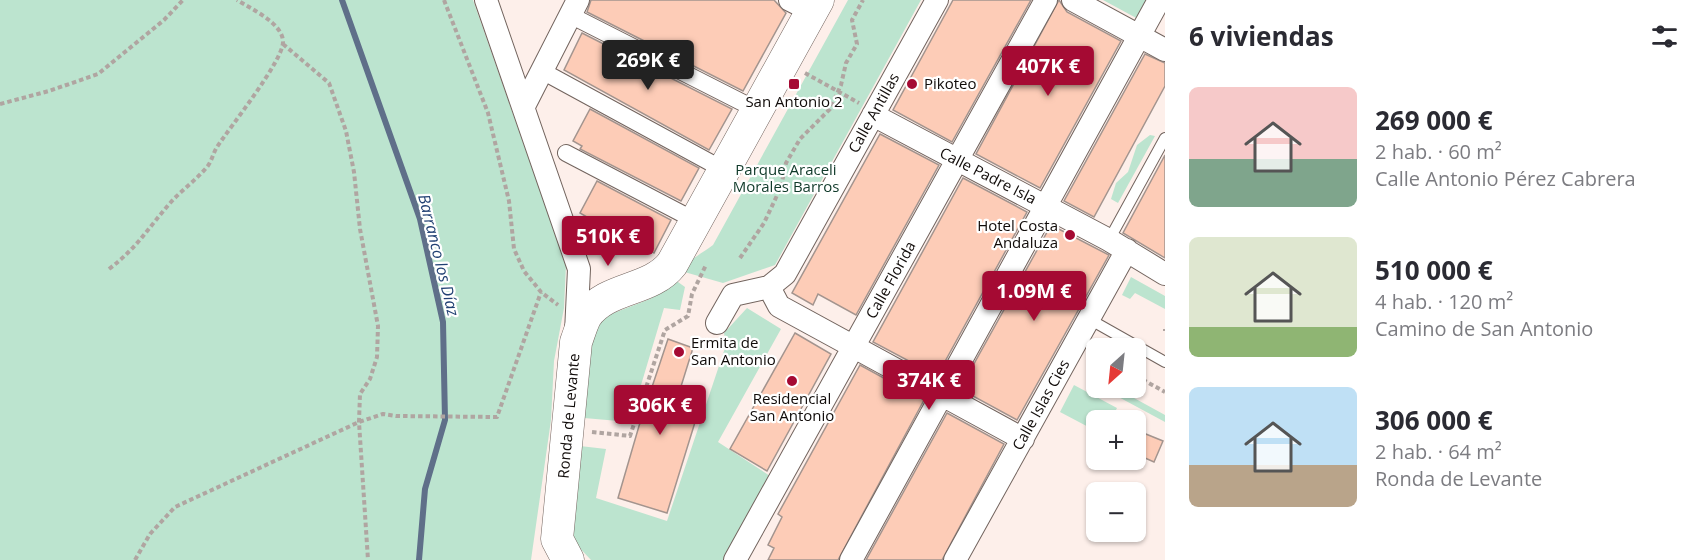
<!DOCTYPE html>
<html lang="es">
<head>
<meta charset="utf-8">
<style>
  :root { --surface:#fff; --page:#f2f2f3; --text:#2b2b33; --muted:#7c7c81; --accent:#a50a33 }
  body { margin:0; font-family:"Open Sans",sans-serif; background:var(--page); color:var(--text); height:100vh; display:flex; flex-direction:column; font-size:22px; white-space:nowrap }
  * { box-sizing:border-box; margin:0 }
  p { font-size:20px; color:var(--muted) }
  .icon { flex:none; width:33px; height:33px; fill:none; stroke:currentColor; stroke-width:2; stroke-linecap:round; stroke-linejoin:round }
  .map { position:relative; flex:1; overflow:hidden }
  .sheet { display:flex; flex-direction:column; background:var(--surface); width:540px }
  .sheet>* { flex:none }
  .needle { width:39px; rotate:207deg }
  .tools { position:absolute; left:1086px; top:338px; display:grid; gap:12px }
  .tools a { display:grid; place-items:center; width:60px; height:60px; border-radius:9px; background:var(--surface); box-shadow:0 2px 4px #0004; font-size:30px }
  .price { position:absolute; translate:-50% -51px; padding:0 14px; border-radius:6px; background:var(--accent); color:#fff; font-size:20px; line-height:39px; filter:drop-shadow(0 2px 3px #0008) }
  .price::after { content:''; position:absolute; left:50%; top:36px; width:18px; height:14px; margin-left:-9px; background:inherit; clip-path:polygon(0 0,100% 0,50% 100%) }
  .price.on { background:#222; color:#fff }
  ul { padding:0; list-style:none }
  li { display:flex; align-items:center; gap:18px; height:150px; padding:0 24px }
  li span { display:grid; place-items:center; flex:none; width:168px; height:120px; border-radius:9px; color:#555 }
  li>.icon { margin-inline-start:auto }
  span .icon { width:72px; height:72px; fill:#fffc; stroke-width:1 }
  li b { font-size:26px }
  h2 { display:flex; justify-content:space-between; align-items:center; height:72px; padding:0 24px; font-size:26px }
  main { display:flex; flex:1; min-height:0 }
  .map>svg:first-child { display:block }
  .green { fill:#bce4cf }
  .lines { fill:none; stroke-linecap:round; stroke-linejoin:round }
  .stream { stroke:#5f6f89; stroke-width:6 }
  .building { fill:#fdccb7; stroke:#a3948e; stroke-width:1.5 }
  .service-casing { stroke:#72645e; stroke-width:12 }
  .pedestrian-casing { stroke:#72645e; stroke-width:18 }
  .minor-casing { stroke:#72645e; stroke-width:24 }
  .secondary-casing { stroke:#72645e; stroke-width:33 }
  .path { stroke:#b0a5a1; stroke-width:4; stroke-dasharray:4.5 3; stroke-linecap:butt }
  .service { stroke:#fff; stroke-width:10 }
  .pedestrian { stroke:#fff; stroke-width:16 }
  .minor { stroke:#fff; stroke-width:22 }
  .secondary { stroke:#fff; stroke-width:32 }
  .poi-dot { fill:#a50a33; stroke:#fff; stroke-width:2 }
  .labels { text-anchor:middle; stroke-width:4.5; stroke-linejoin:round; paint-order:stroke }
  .poi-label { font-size:15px; fill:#100b09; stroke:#fff; text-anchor:start }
  .street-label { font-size:15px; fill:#100b09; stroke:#fff }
  .park-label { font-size:15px; fill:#103a2a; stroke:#fff }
  .water-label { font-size:16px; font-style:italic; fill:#214173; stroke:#fff }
</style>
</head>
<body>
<main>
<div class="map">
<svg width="1165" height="560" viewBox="0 0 1165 560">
  <rect width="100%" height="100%" fill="#fdefea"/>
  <path class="green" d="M0 0H473L566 265 564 308 554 361 551 420 531 560H0Z
    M848 0H921L775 265 723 283 681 271C690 259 701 254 713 245Z
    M1103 0H1151L1140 20Z
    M1150 135 1155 136 1118 203 1111 199 1116 183 1128 172 1137 145Z
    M1131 277 1165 296V309L1135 293 1130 299 1122 295Z
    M673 282H678L685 287 680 310 664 308 630 422 584 418 591 341 600 322 611 314 650 299Z
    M747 308 781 329 718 442 770 476 723 560H591L575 543 573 535 580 446 606 449 596 498 667 521 726 345 724 333Z
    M1074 385 1117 408 1111 420H1096V431L1060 412Z
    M1100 387H1114L1165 415V422Z"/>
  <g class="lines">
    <path class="stream" d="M342 0 420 219 443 322 445 420 425 489 419 560"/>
  </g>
  <path class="building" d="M591 0H774L786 13 743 91 587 12Z
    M953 0H1031L952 142 893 110Z
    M1059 0 1067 12 1121 41 1040 188 976 154Z
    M582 33 732 109 709 150 564 70Z
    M1145 54 1165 63V86L1094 217 1064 201Z
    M590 109 699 168 681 201 580 149 582 146 573 141Z
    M880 134 939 165 856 315 818 294 813 305 792 293Z
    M1165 155V258L1123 233Z
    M963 178 1027 212 937 376 873 342Z
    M597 181 671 220 654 253 642 246 640 250 590 223 592 220 580 213Z
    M1051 225 1109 255 1017 420 960 389Z
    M795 333 831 354 767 471 730 449Z
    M668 339 693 348 673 412 696 419 667 513 618 498 639 426Z
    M860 365 924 400 838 560H768L774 548 768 545 782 517 778 514Z
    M947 413 1004 444 942 560H866Z
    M1136 430 1163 441 1154 462 1136 454Z"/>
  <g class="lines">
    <defs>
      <path id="service" d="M1109 240 1165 138
        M1089 319 1165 362"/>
      <path id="pedestrian" d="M570 15 757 110
        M542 71 724 170
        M566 153 696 221"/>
      <path id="minor" d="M486 0 579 269 576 332
        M790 0 812 11
        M1073 0 1165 50
        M524 106 578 0
        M873 115 1109 240 1165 274
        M769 287 779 306 1023 439
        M717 323 733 295 769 287 785 274 937 0
        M735 560 1046 0
        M851 560 1159 0
        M955 560 1127 250"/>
      <path id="secondary" d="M568 560 557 539 576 342C579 334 582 323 586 316 607 286 650 292 672 264L818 0"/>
    </defs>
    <use href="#service" class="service-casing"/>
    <use href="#pedestrian" class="pedestrian-casing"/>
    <use href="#minor" class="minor-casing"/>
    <use href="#secondary" class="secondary-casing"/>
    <path class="path" d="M444 0 488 113 509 201 514 249 524 271 541 292 558 305
      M283 44 329 83 346 131 354 172 360 229 378 326 377 357 370 379 360 394 359 422 368 560
      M805 73 859 103
      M0 104 49 91 98 74 164 20 183 0
      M740 258 764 223 781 187 786 163 800 139 830 109 841 85 846 63 857 44 852 20 863 0
      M109 269C138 247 148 228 171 202 182 190 196 180 207 167 212 161 213 153 217 147 230 127 283 61 283 42 283 23 251 9 237 0
      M1165 329V331
      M1136 376 1165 392
      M592 432 630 436 665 330 688 316 692 294 706 265
      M135 560 150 534 175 507 359 422 383 414 396 416 497 417 541 292"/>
    <use href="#service" class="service"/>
    <use href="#pedestrian" class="pedestrian"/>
    <use href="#minor" class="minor"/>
    <use href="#secondary" class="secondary"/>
  </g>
  <g class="poi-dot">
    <rect x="788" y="78" width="12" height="12" rx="3"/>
    <circle cx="912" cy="84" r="6"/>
    <circle cx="1070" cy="235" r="6"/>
    <circle cx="679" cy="352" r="6"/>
    <circle cx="792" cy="381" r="6"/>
  </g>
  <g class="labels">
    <g class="poi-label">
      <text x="924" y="89">Pikoteo</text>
      <text x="794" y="107" text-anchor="middle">San Antonio 2</text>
      <text x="1058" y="231" text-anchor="end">Hotel Costa<tspan x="1058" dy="17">Andaluza</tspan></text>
      <text x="691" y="348">Ermita de<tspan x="691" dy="17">San Antonio</tspan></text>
      <text x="792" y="404" text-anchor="middle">Residencial<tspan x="792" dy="17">San Antonio</tspan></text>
    </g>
    <g class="street-label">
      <text transform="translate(874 113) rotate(-61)" y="5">Calle Antillas</text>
      <text transform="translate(988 176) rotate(27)" y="5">Calle Padre Isla</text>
      <text transform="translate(891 280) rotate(-61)" y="5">Calle Florida</text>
      <text transform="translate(1041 405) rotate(-61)" y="5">Calle Islas Cies</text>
      <text transform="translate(569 416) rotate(-85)" y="5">Ronda de Levante</text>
    </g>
    <g class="park-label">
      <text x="786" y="175">Parque Araceli<tspan x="786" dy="17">Morales Barros</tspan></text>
    </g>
    <g class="water-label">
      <text transform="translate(439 255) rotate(76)" y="6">Barranco los Díaz</text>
    </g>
  </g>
</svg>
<div class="tools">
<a><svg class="needle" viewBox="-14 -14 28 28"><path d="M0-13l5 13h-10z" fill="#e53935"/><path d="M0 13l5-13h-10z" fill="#7c7c81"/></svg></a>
<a>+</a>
<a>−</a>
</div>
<b class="price on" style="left:648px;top:91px">269K €</b>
<b class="price" style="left:1048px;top:97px">407K €</b>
<b class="price" style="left:608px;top:267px">510K €</b>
<b class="price" style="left:1034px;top:322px">1.09M €</b>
<b class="price" style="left:929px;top:411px">374K €</b>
<b class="price" style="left:660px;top:436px">306K €</b>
</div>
<section class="sheet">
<h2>6 viviendas<svg class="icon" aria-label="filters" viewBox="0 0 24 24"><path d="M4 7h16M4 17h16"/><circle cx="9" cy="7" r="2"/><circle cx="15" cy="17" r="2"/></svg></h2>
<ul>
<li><span style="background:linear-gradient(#f6c9c9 60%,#7fa58c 0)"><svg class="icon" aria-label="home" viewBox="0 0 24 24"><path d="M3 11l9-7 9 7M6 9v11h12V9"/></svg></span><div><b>269 000 €</b><p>2 hab. · 60 m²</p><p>Calle Antonio Pérez Cabrera</p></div></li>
<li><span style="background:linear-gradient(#dfe7d0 75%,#8fb573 0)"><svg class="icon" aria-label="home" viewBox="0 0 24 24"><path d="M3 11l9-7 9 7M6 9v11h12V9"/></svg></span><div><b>510 000 €</b><p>4 hab. · 120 m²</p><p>Camino de San Antonio</p></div></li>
<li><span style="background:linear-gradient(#bfe0f5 65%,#b9a48a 0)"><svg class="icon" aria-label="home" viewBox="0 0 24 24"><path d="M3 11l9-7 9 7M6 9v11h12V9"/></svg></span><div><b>306 000 €</b><p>2 hab. · 64 m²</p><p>Ronda de Levante</p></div></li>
</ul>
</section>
</main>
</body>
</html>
